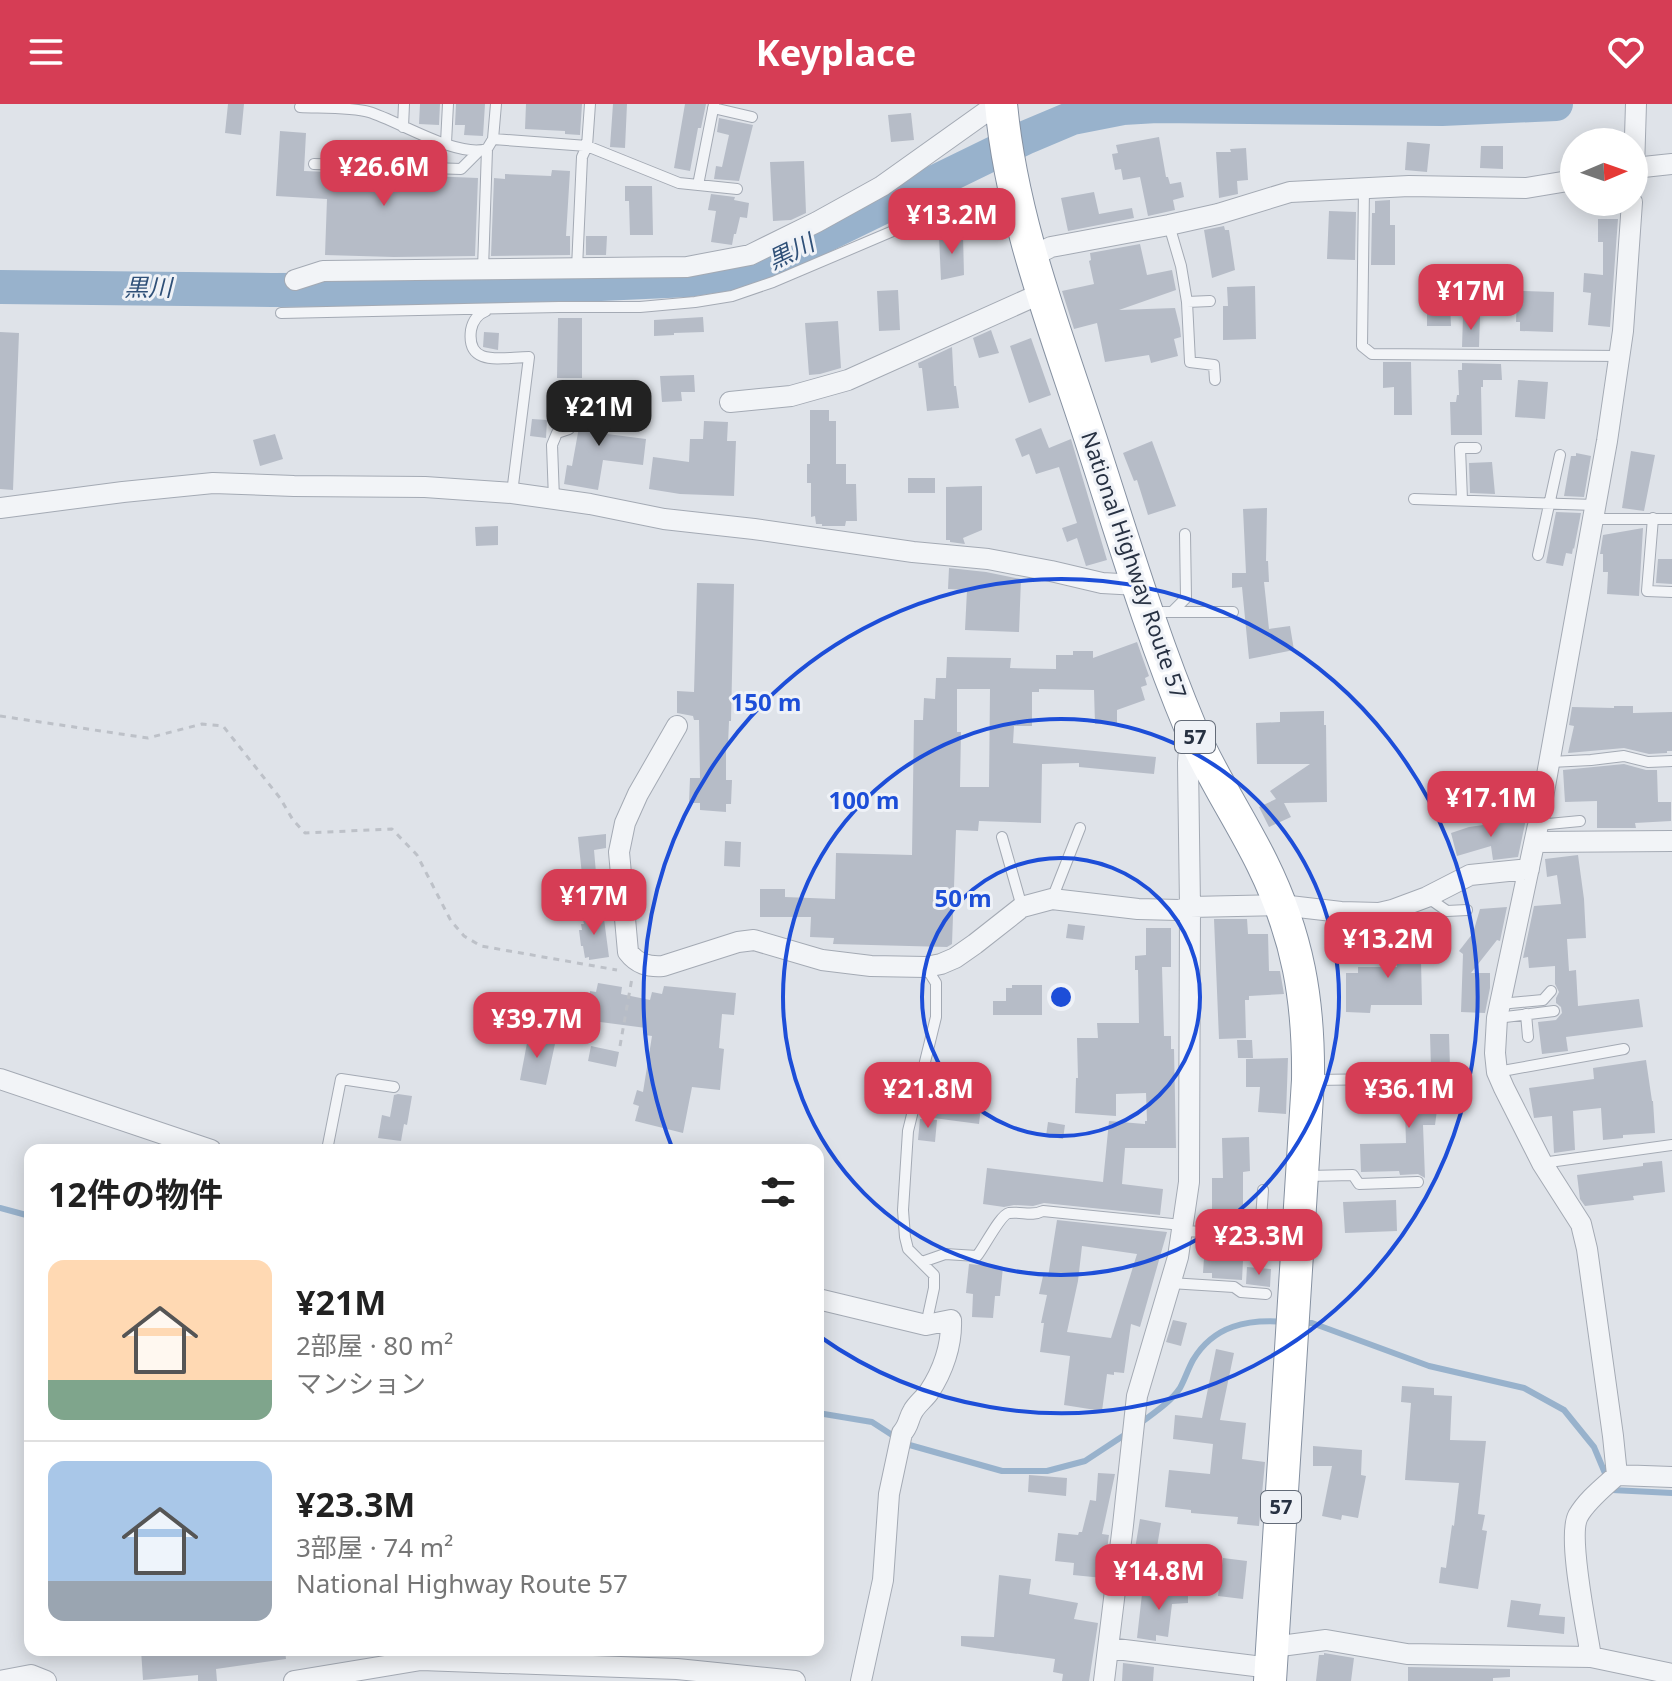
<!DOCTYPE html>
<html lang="ja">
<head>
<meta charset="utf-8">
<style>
  :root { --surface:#fff; --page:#f2f2f2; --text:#222; --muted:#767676; --line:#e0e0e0; --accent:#d63d55 }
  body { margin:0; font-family:"Noto Sans","Noto Sans JP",sans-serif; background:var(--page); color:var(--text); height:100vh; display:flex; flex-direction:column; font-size:30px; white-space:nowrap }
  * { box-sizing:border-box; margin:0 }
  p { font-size:26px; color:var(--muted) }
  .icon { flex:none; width:44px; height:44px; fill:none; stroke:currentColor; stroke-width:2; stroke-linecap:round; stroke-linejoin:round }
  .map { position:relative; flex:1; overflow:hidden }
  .details { position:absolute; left:24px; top:1040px; width:800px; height:512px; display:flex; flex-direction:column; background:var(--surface); border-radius:16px; box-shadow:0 4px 20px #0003 }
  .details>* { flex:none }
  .needle { width:52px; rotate:88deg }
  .fabs { position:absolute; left:1560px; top:24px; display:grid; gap:16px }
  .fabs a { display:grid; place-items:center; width:88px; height:88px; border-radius:50%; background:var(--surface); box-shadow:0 4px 20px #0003; font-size:40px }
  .price { position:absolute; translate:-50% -68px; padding:0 18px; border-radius:16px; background:var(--accent); color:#fff; font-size:26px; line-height:52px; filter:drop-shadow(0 2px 4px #0008) }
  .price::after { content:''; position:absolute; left:50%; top:48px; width:24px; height:18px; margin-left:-12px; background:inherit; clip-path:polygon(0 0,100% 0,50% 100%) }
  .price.on { background:#222; color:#fff }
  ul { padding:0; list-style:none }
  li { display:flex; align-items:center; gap:24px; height:200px; padding:0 24px }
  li+li { border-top:2px solid var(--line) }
  li span { display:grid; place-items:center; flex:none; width:224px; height:160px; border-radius:16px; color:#555 }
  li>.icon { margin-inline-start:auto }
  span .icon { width:96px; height:96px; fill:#fffc; stroke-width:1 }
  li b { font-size:34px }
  h2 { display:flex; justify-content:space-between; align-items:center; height:96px; padding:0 24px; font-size:34px }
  header { display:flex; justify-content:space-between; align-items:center; height:104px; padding:0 24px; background:var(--accent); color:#fff; font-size:36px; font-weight:700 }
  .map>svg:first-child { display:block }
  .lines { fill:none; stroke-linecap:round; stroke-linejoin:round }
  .stream { stroke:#98b2cc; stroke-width:6 }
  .river { stroke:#98b2cc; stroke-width:34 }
  .building { fill:#b6bcc7; fill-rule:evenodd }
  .service-casing { stroke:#a4aab4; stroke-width:12 }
  .minor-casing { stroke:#a4aab4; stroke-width:22 }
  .trunk-casing { stroke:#8691a1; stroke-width:34 }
  .path { stroke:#bdc1c8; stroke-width:3; stroke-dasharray:6 6; stroke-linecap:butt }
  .service { stroke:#f2f4f7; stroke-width:10 }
  .minor { stroke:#f2f4f7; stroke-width:20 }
  .trunk { stroke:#fff; stroke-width:32 }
  .ring { fill:none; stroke:#1d4ed8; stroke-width:4 }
  .labels { text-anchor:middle; stroke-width:6; stroke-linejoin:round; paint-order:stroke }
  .shield { fill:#eff2f7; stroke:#636b78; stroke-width:2 }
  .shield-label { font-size:20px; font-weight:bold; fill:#273142 }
  .street-label { font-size:22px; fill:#273142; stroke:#eff2f7 }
  .water-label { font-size:24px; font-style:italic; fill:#2f5078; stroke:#eff2f7 }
  .centre { fill:#1d4ed8; stroke:#eff2f7; stroke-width:4 }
  .ring-label { font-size:24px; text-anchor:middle; font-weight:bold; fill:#1d4ed8; stroke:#eff2f7; stroke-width:6; stroke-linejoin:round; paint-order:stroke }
</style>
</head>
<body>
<header><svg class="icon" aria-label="menu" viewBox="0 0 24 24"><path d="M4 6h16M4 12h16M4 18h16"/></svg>Keyplace<svg class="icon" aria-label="heart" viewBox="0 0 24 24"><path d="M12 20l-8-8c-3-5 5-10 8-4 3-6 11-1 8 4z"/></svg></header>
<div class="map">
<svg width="1672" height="1577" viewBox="0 0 1672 1577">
  <rect width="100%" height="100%" fill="#dfe3e9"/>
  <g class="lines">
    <path class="stream" d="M0 1104 30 1112
      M1304 1219H1312L1429 1262 1524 1284 1564 1306 1594 1343 1607 1374
      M818 1309 872 1318 906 1340 1002 1367H1047L1085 1357 1126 1330
      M1138 1321C1152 1310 1170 1299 1180 1284 1185 1275 1188 1265 1193 1256 1214 1221 1248 1215 1285 1218
      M1611 1384 1612 1386 1672 1389"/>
    <path class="river" d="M0 183 272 186 492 185 689 176 754 166 1027 33 1072 14 1123 4 1157 2 1442 5 1556 0"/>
  </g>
  <path class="building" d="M228 0H244L241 31 225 29Z
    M420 0H440L439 21 419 20Z
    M456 0H485L483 32 464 31 465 21H455Z
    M526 0H582L580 31 565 30V27L525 25Z
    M613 0H627L625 44 610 43Z
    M685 0H706L701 24H698L690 67 674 64Z
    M911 9 914 36 891 38 888 11Z
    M719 14 753 21 739 77 714 75 716 62 722 63 729 31 717 28Z
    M280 27 306 29 304 67 478 74 475 152 394 153 325 151 327 95 276 92Z
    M1159 33 1166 73H1168L1170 80 1181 78 1184 93 1173 96 1175 106 1148 112 1140 73 1123 76 1121 65 1115 66 1112 50 1118 49 1116 41Z
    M1407 38 1430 40 1427 68 1405 66Z
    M1481 42H1503V65L1480 64Z
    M1246 44 1248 76 1237 77 1238 90 1219 94 1216 48H1231L1230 45Z
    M804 57 806 109 791 116 773 117 770 58Z
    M552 66 570 67 566 132H570V151L491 152 494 74 505 75V70L551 72Z
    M625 82H652L653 131H630L629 97H625Z
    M1094 88 1099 110 1132 104 1134 114 1068 127 1061 94Z
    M711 90 735 93 734 96 749 99 747 114 740 113 736 130H734L732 141 711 138 716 107 708 106Z
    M1390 96V121H1395V161H1371L1372 109H1375V97Z
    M1329 107 1356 108 1355 156 1327 155Z
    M1598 115H1618L1610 223 1588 221 1591 189 1583 188 1584 169 1603 171V138H1598Z
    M1224 122 1225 126H1229L1235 166 1212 174 1204 126Z
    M963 131 964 171 941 176 939 132Z
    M586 132H607L606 151H586Z
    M1140 140 1147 171 1172 166 1176 186 1119 206 1175 204 1180 224 1181 233 1174 235 1178 252 1151 259 1149 251 1105 258 1097 219 1074 225 1062 187 1094 180 1089 157 1091 156 1090 149Z
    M1433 177H1449L1451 222H1427V190H1433Z
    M1255 182 1256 235 1223 236V202H1228L1227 183Z
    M898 186 900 226 879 227 877 187Z
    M1523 187 1554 188 1553 228 1520 227V218H1516L1517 194H1521Z
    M1463 212H1480L1479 243H1462Z
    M703 213 704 228 674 229V231L654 232V216Z
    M558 214H582V274H557Z
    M838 217 841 264 820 270 809 271 805 219Z
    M991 226 999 249 979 254 973 234Z
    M0 228 19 229 13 386 0 385Z
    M484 228 499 229 498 246 483 243Z
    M1031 234 1051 291 1029 299 1010 242Z
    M952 243 954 282H956L959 304 927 307 922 264H919L918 259Z
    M1383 258H1411L1412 311H1394V283L1383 284Z
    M1462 259 1501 260 1502 276H1483V283H1481L1482 331H1451L1450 298H1456L1457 291H1459L1458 266H1462Z
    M694 271 695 288H681L682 297 662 298 660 272Z
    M1518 276 1548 278 1545 315 1515 313Z
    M580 301 610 304 607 330 646 335 643 361 603 356 598 386 564 380 567 361 572 362 579 323H577Z
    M810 306H829V317H836V360H846V380H856L857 417H846L845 422H822V420H816L815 412 811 413V379H807V360H810Z
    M532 315 547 316 546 334 530 332Z
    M704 317 728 318 727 337H736L734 392 680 390 649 385 653 353 689 358 690 335H703Z
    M1041 324 1049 344 1071 335 1107 456 1086 462 1077 434 1067 438 1062 424 1077 419 1059 363 1036 370 1029 350 1022 353 1015 335Z
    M275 330 283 355 260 362 253 336Z
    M1152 337 1176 402 1148 411 1137 376 1134 377 1123 349Z
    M1631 347 1655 351 1644 407 1622 404Z
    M1576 349 1591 352 1584 393 1564 392 1571 352H1576Z
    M1492 358 1495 390 1470 389 1469 359Z
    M908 374H935V389H908Z
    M982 382V426L963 434 965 440 950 438V436H946V383Z
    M1267 404 1266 457H1268L1269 478H1264L1269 525 1290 522 1294 546 1249 555 1242 483 1232 484V469H1246L1243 405Z
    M1556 408 1581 409 1574 445 1573 444 1572 450 1566 449 1563 462 1546 459Z
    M498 422V441L476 442 475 423Z
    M1643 424 1639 492 1607 490 1608 468H1603V450H1600L1603 431Z
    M1658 455H1672V480L1656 479Z
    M949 464 986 468 1021 475 1019 528 965 526 967 486 948 485Z
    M697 479 734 480 731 617H729L728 641H726V676H732L731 700H726V708L700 706V699H689L690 674H700L699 616H694L693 612 677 609V587L694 588Z
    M1137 538 1149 572 1145 574 1147 581 1141 583 1145 596 1117 606V620H1095L1094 586 1039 585V588H1032V622H1014L1013 639 1156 653 1154 670 1079 663V659L1042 660 1041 719 979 717 978 727 956 726 952 840 947 843 833 840 834 834 810 833 811 813H760V785H785V793L835 795 836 749 912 751 914 616H923L924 594 935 595 936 574H946L947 553 1011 554 1010 564 1056 565V551H1073V547H1093V554ZM957 585H990L989 683H960L961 628H957Z
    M1614 602H1633V609L1672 608V647H1667V649L1649 650 1624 644 1568 649 1574 622 1569 621 1572 603 1614 604Z
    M1324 607V621H1326L1327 698 1284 699 1291 713 1269 723 1259 703 1276 695 1270 687 1310 660H1257L1256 619 1280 618V608Z
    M1624 660 1646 666H1657L1658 698H1671V717L1635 719 1636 724H1597V697L1565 698 1563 666Z
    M1526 715 1518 753 1493 756 1491 742 1457 752 1451 729 1469 723Z
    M606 730V744L594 746 596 769 582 771 578 733Z
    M725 737 741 738 740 763 724 762Z
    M1578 751 1584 795 1586 834 1567 835 1569 867 1576 866 1578 902 1639 895 1643 923 1566 933 1568 947 1542 950 1538 918 1556 916 1562 909 1561 903 1556 899V894L1559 888 1555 880V862L1529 864 1528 853 1523 854 1534 802 1561 800 1557 771 1547 773 1545 755Z
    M1507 803 1500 837 1497 836 1471 869H1490V884L1485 909 1461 908 1463 850 1459 847 1473 829 1480 805Z
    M601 809 602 815H604L609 853 589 856V853L585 854 583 842H581L579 826H582L581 820H584L582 812Z
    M1214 815H1247L1248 830H1268L1269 867H1280L1284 890 1249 892V896H1245L1246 934 1219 935Z
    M1418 815 1421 856 1422 901H1371L1370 909 1346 908V869H1358V863H1397L1396 859H1407L1409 849 1406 839 1404 816Z
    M1068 820 1085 822 1083 836 1066 834Z
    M1146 824H1171V863H1162L1164 932H1171V945H1174L1176 1044H1125L1122 1080 1163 1085 1160 1111 1044 1099 1033 1102 1014 1101 1004 1103 983 1100 987 1064 1103 1078 1109 1017 1145 1020V1017H1147L1146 989 1116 990V1012L1075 1009 1076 974H1078L1077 934H1098L1097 919H1139L1138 866H1135V852L1146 851Z
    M598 879 622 883 621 890 650 896 652 888 662 890 664 882 736 889 734 911 722 910 719 944 724 945 720 986 692 983 683 1029 635 1017 639 1002 633 1000 637 986 643 988 652 932 645 931 646 924 585 916 590 887 596 888Z
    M1012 881H1042V911H993V897H1006V884H1012Z
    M532 929 547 933 546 938 555 940 546 981 520 976 528 934H531Z
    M1430 930H1449L1450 964H1431Z
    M1237 936H1252L1253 954H1238Z
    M591 942 619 948 616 963 588 957Z
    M1288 954 1286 1010 1258 1008 1260 983H1246V955Z
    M1646 956 1652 997H1653L1655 1029 1623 1031V1034L1603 1036 1601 1004 1573 1007 1575 1046 1554 1049 1552 1012 1534 1014 1529 984 1594 975 1593 964Z
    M932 972 984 978 979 1020 926 1013Z
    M1444 972V1006H1437L1435 1021H1423L1425 1074 1418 1070 1400 1071 1399 1067 1361 1068 1360 1040 1406 1039 1404 973Z
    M398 990 412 992 407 1021 404 1020 401 1037 378 1034 382 1011 390 1013 394 991Z
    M920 1015 937 1016 935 1038 918 1036Z
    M1048 1018 1065 1021 1063 1035 1046 1032Z
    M1249 1033 1250 1067 1243 1068V1121L1212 1120V1074H1223L1222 1034Z
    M1662 1057 1665 1088 1633 1092 1634 1096 1585 1102 1580 1095 1577 1071 1643 1062V1059Z
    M1396 1096 1397 1127 1345 1129 1343 1098Z
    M1057 1116 1167 1128 1140 1223 1131 1220 1124 1269 1114 1268V1271L1107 1270 1102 1307 1064 1301 1070 1252 1040 1248 1044 1219H1041L1047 1191 1039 1190 1043 1172 1048 1173ZM1082 1142 1137 1150 1111 1234 1067 1228 1078 1177Z
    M1213 1136 1244 1137 1242 1176 1212 1174V1169H1203L1204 1154H1212Z
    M969 1160 1003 1163 1000 1192H995L993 1214 972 1213 973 1190 966 1189Z
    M1247 1163 1271 1165 1270 1183 1246 1180Z
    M1173 1216 1187 1219 1181 1242 1166 1238Z
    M1216 1245 1234 1249 1220 1316 1246 1319 1242 1355 1265 1358 1259 1422 1237 1420 1238 1413 1191 1409V1406L1165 1403 1169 1366 1210 1370 1213 1340 1173 1335 1175 1311 1202 1314Z
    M1402 1282 1434 1284V1291L1452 1292 1450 1336 1486 1337 1478 1410 1485 1411 1482 1426 1487 1427 1478 1485 1439 1479 1441 1463 1446 1464 1452 1421 1454 1422 1459 1379 1405 1376 1411 1299 1401 1298Z
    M1313 1342 1362 1346 1361 1371 1366 1372 1358 1414 1342 1411 1341 1416 1322 1412 1332 1362H1313Z
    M1098 1369 1115 1370 1102 1430 1109 1431 1103 1474 1073 1471 1074 1459 1055 1457 1058 1429 1078 1431 1079 1428H1082L1090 1396 1096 1397Z
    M1029 1371 1067 1374 1066 1392 1028 1388Z
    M1140 1415 1161 1419 1156 1449 1135 1445Z
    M1223 1454 1247 1457 1243 1495 1218 1492Z
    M999 1471 1031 1475 1029 1490 1078 1499 1074 1515 1098 1519 1089 1577H1062L1063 1570 1053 1568 1055 1555 961 1542V1532L994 1533Z
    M1156 1482 1188 1485V1499L1172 1500 1168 1533 1156 1531V1537L1137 1534 1142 1490 1155 1492Z
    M1511 1496 1541 1500 1539 1511 1565 1513 1564 1530 1507 1523Z
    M141 1546H285L286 1555 216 1565 217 1577H198V1571L143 1576Z
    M1324 1549 1354 1554 1351 1577H1316L1319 1551H1324Z
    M1123 1559 1154 1563 1153 1577H1122Z
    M1408 1563 1510 1565V1573L1493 1574V1577H1408Z"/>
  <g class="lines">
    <defs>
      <path id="service" d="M300 3C318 4 353 3 369 8 399 17 456 54 487 45L493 35 587 42 679 79 737 85
        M713 4 752 13
        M403 23 404 0
        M493 35 496 0
        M446 39 448 0
        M314 60 461 65 479 47
        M698 81 714 0
        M1364 84 1362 242 1372 250 1621 252
        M1169 121 1181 162 1187 198 1190 258 1214 261 1215 276
        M577 164 582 53 587 42 590 0
        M483 165 487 45
        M1187 198 1210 197
        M486 207C478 210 473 216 471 226 466 264 503 253 529 253L512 389
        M281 209 559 203H640L695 198 732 192 773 178 900 124 1013 94
        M554 395 552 341 557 329 569 325
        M1414 395 1595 401
        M1462 396 1460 344H1476
        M1653 414 1647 487 1672 488
        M1592 415H1672
        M1538 451 1560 351
        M1151 508H1233
        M1172 508 1186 494 1185 430
        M1550 658 1591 656 1624 652 1648 658 1672 657
        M1538 721 1580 717
        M1002 733 1022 803
        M1427 793 1447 807 1467 806
        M1052 795 1080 724
        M1369 812 1396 836 1401 849
        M1500 900 1543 896 1551 887
        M1526 910 1528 933
        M1497 914 1554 907
        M1497 968 1624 945
        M1314 976 1386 975
        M327 1046 341 975 394 983
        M1542 1059 1672 1041
        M1308 1072 1353 1071 1359 1080 1418 1078
        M1181 1127 1260 1130 1263 1086
        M922 1158 945 1150 977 1152C985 1142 1000 1111 1009 1109 1022 1107 1031 1113 1043 1107L1182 1121
        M1170 1179 1234 1183 1241 1188 1266 1190
        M926 1221 934 1184V1171L908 1145 905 1133 903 1106 908 1027 936 913V879L926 863"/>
      <path id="minor" d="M1634 64 1672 60
        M1634 65 1636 0
        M1031 153 1051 143 1169 121 1218 110 1290 88 1409 82 1526 84 1574 76
        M295 176 323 167 687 163 750 151 817 118 882 82 997 0
        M730 298 791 292 848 276 1042 189
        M0 404 123 388 213 379 294 382 425 383 512 389 590 400 664 415 754 425 913 448 988 455 1051 467 1102 479 1138 481
        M677 622 638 690 625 719 619 748 628 848C637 860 648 863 663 862L738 838 754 836 822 856 871 862 926 863 941 860 955 854 975 840 1022 803 1052 795 1138 805 1179 806 1190 803 1281 801 1341 808 1379 809 1392 806 1427 793 1470 771 1529 765
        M1535 738 1672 737
        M0 975 211 1046
        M818 1195 926 1221 951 1216C952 1241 943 1267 929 1288 924 1295 917 1300 913 1307 908 1315 909 1322 902 1329L889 1390 883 1476 861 1577
        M1617 1371 1672 1373
        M1273 1543 1326 1536 1407 1550 1591 1553 1672 1570
        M1108 1544 1271 1564
        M1591 1553C1587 1525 1567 1433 1578 1412 1587 1396 1604 1383 1617 1371L1613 1332 1587 1145 1581 1120 1542 1059 1504 984 1497 968 1495 949 1497 914 1538 721 1607 337 1623 227 1632 98
        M0 1577 31 1571 46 1577
        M294 1577 421 1556 677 1565 795 1577
        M1104 1577 1123 1421 1137 1292 1178 1153 1189 1078 1190 803 1188 659 1190 630"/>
      <path id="trunk" d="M1001 0C1012 116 1054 223 1090 333 1122 431 1151 530 1191 625 1211 672 1240 714 1262 759 1298 832 1309 896 1308 976L1270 1577"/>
    </defs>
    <use href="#service" class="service-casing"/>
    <use href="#minor" class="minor-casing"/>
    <use href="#trunk" class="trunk-casing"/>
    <path class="path" d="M0 612 148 634 202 620 223 622 280 694 293 716 305 729 392 725 417 751 451 817 464 832 481 842 617 866
      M620 942 632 874"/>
    <use href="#service" class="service"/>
    <use href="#minor" class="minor"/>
    <use href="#trunk" class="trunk"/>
  </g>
  <g class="ring">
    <circle cx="1061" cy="893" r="139"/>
    <circle cx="1061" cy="893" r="278"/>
    <path d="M673 1046A417 417 0 1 1 819 1232"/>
  </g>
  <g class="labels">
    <g class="shield">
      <rect x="1175" y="617" width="40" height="32" rx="6"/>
      <rect x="1261" y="1387" width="40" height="32" rx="6"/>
    </g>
    <g class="shield-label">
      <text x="1195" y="640">57</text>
      <text x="1281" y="1410">57</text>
    </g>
    <g class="street-label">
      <text transform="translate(1134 461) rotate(71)" y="8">National Highway Route 57</text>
    </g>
    <g class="water-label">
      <text transform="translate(791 148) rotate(-26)" y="8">黒川</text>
      <text x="148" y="192">黒川</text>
    </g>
  </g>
  <circle cx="1061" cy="893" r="12" class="centre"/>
  <g class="ring-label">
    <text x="766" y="607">150 m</text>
    <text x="864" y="705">100 m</text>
    <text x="963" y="803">50 m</text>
  </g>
</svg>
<div class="fabs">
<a><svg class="needle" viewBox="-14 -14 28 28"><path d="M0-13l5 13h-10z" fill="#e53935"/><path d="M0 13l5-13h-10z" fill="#767676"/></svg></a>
</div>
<b class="price" style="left:384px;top:104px">¥26.6M</b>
<b class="price" style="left:952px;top:152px">¥13.2M</b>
<b class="price" style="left:1471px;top:228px">¥17M</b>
<b class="price on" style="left:599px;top:344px">¥21M</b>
<b class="price" style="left:1491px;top:735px">¥17.1M</b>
<b class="price" style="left:594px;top:833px">¥17M</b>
<b class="price" style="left:1388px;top:876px">¥13.2M</b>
<b class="price" style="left:537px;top:956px">¥39.7M</b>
<b class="price" style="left:928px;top:1026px">¥21.8M</b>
<b class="price" style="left:1409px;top:1026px">¥36.1M</b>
<b class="price" style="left:1259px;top:1173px">¥23.3M</b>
<b class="price" style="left:1159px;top:1508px">¥14.8M</b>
<section class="details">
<h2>12件の物件<svg class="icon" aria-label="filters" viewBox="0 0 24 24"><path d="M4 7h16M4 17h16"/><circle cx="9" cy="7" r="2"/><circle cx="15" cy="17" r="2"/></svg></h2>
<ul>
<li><span style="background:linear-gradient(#ffd9b3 75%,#7fa58c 0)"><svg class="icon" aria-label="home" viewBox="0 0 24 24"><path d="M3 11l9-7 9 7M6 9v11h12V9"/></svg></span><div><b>¥21M</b><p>2部屋 · 80 m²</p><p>マンション</p></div></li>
<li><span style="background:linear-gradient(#a9c7e8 75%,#9aa5b1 0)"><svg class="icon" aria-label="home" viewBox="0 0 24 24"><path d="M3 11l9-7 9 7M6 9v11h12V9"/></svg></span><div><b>¥23.3M</b><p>3部屋 · 74 m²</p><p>National Highway Route 57</p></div></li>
</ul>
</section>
</div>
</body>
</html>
